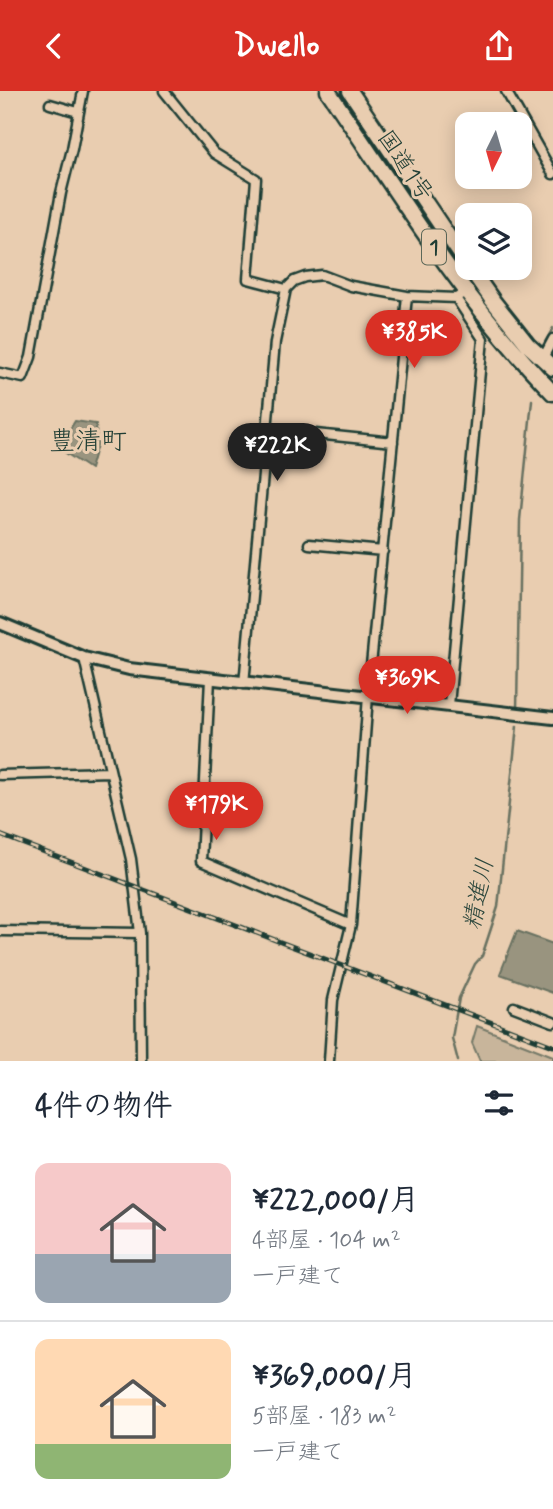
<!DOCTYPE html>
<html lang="ja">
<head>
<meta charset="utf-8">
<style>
  :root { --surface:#fff; --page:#f6f6f7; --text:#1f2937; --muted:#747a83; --line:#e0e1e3; --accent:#d93025 }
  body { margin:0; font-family:Mynerve,"Klee One",sans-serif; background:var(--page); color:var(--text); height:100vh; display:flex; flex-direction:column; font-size:26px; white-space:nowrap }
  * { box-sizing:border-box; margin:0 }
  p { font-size:23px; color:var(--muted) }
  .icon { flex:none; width:38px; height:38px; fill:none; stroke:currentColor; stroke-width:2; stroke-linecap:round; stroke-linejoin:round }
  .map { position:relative; height:970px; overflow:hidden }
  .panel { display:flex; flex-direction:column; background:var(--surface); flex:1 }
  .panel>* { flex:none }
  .needle { width:46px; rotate:185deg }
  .tools { position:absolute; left:455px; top:21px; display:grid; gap:14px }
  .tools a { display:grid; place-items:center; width:77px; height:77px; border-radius:14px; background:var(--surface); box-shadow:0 4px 18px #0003; font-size:35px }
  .price { position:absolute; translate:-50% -60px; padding:0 16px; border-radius:24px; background:var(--accent); color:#fff; font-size:23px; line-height:46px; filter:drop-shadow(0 2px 4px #0008) }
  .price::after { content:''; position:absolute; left:50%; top:42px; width:21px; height:16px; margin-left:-10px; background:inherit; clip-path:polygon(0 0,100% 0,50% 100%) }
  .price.active { background:#222; color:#fff }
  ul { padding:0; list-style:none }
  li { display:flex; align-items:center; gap:21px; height:175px; padding:0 35px }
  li+li { border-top:2px solid var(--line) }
  li span { display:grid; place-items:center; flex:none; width:196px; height:140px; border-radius:14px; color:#555 }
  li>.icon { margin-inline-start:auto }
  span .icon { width:84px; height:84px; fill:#fffc; stroke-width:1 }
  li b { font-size:30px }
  h2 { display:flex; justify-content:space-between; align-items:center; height:84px; padding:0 35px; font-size:30px }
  header { display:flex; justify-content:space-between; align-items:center; height:91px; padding:0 35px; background:var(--accent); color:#fff; font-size:32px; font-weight:700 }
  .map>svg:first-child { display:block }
  .green { fill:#c8b59b; stroke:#747968; stroke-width:2 }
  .water { fill:#99947f; stroke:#687161; stroke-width:2 }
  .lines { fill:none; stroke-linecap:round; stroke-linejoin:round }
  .stream { stroke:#687161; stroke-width:2.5 }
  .street-casing { stroke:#1f3d34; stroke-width:13 }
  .secondary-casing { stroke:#1f3d34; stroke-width:16 }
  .highway-casing { stroke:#1f3d34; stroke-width:19 }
  .street { stroke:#e9cdb0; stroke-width:8 }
  .secondary { stroke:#e9cdb0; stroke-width:10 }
  .highway { stroke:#e9cdb0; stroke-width:14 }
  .rail-casing { stroke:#1f3d34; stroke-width:5 }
  .rail { stroke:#e9cdb0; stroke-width:2.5; stroke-dasharray:8; stroke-linecap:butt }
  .labels { text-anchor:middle; stroke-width:6; stroke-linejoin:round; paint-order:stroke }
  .shield { fill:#e9cdb0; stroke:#5c6859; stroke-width:2 }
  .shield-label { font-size:21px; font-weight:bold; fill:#1f3d34 }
  .street-label { font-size:23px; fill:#1f3d34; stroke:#e9cdb0 }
  .water-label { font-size:24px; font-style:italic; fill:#2b463c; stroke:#e9cdb0 }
  .quarter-label { font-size:26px; fill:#1f3d34; stroke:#e9cdb0 }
</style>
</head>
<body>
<header><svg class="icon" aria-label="back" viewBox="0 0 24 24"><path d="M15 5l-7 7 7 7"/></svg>Dwello<svg class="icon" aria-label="share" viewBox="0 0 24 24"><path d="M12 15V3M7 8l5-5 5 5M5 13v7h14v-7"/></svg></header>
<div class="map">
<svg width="553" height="970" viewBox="0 0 553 970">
  <rect width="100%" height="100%" fill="#e9cdb0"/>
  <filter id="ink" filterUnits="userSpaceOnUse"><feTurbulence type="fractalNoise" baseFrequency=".0143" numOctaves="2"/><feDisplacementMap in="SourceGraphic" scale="14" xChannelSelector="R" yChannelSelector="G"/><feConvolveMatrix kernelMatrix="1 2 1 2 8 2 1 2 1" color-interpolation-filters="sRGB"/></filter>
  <g filter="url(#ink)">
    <path class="green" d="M477 935 553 965V970H480L472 952Z"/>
    <path class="water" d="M75 330 96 333 97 354 90 378 58 357Z
      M517 840 553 853V902L500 883Z"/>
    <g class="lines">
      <path class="stream" d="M541 258 553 237
        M517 619 520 429 532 309
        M458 970 452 947 459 907 475 873 482 865 498 816 517 635"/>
      <defs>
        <path id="street" d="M164 0 214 62 256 88 248 188 286 198
          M506 0 553 83
          M50 13 78 21
          M543 267 553 248
          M0 282 23 287 31 266 61 102 72 58 83 0
          M267 338 393 351
          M309 453 383 460
          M84 567 131 768 140 842 141 970
          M210 588 201 770 351 834
          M244 593 275 251 286 198 294 190 305 186 322 184 351 195 407 205 456 207 465 201
          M449 614 483 248 456 207
          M0 684 110 681
          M0 840 140 842
          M514 916 553 931
          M329 970 333 909 351 834 368 605 407 205"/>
        <path id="secondary" d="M0 532 84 567 129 578 553 627"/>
        <path id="highway" d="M328 0C399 104 464 211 553 302
          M350 0 467 173
          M470 177 493 210 528 254 553 277"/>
      </defs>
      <use href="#street" class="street-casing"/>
      <use href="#secondary" class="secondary-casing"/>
      <use href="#highway" class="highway-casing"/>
      <use href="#street" class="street"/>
      <use href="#secondary" class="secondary"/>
      <use href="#highway" class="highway"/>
      <defs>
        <path id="rail" d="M0 744 553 955"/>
      </defs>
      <use href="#rail" class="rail-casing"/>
      <use href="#rail" class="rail"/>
    </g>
  </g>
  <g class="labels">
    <rect class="shield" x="422" y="138.5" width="24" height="35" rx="5"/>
    <g class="shield-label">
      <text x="434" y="163">1</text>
    </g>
    <g class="street-label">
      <text transform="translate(406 74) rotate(56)" y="8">国道1号</text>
    </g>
    <g class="water-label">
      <text transform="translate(478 803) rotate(-79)" y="8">精進川</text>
    </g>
    <g class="quarter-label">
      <text x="88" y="358">豊清町</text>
    </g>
  </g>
</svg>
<div class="tools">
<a><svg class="needle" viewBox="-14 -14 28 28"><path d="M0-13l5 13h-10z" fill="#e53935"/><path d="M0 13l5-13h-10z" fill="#747a83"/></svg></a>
<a><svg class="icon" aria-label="layers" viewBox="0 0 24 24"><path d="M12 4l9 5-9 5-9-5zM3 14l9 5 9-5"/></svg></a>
</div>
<b class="price" style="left:414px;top:279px">¥385K</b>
<b class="price active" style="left:277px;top:392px">¥222K</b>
<b class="price" style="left:407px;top:625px">¥369K</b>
<b class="price" style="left:216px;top:751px">¥179K</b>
</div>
<section class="panel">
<h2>4件の物件<svg class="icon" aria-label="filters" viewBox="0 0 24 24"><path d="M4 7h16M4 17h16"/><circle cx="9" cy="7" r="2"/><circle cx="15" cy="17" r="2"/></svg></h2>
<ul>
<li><span style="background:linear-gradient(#f6c9c9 65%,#9aa5b1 0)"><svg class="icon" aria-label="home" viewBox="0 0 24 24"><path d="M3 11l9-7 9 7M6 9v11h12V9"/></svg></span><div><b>¥222,000/月</b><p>4部屋 · 104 m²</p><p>一戸建て</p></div></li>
<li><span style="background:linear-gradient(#ffd9b3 75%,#8fb573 0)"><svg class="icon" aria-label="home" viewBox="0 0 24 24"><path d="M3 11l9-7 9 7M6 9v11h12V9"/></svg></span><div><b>¥369,000/月</b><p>5部屋 · 183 m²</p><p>一戸建て</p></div></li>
</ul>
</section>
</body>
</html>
